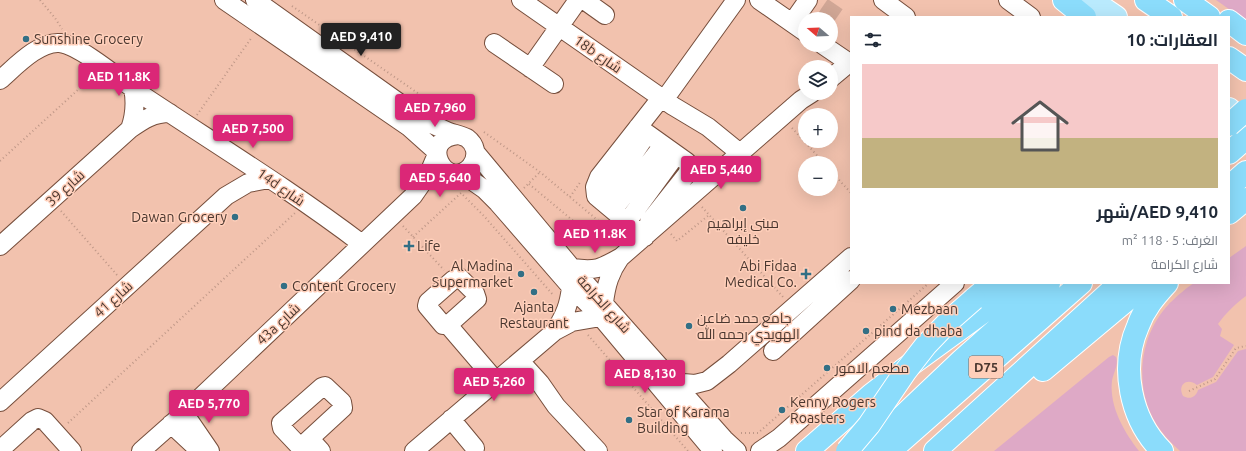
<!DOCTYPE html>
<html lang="ar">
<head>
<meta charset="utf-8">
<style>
  :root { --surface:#fff; --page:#f2f2f3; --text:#1f2937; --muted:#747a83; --accent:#db2777 }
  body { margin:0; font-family:Ubuntu,Cairo,sans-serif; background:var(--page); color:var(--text); direction:rtl; height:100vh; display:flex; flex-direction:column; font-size:15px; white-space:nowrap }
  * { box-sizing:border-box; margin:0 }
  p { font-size:13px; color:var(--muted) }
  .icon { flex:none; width:22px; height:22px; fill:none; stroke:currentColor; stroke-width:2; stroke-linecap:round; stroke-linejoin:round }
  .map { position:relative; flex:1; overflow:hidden; direction:ltr }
  .side { position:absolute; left:850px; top:16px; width:380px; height:268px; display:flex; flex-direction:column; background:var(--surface); border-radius:0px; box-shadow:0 4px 16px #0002; direction:rtl }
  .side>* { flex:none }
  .needle { width:26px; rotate:289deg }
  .buttons { position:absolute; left:798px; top:12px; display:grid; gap:8px }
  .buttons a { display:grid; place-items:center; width:40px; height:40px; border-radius:50%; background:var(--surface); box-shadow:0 4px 16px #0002; font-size:20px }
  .price { position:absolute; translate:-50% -34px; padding:0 9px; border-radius:4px; background:var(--accent); color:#fff; font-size:13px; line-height:26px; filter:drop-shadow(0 1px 2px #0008) }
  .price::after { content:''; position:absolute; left:50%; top:24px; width:12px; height:9px; margin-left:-6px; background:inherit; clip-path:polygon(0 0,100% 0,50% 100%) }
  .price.on { background:#222; color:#fff }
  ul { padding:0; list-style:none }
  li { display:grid; align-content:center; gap:8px; height:212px; padding:0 12px }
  li span { display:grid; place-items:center; height:124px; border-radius:0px; color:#555 }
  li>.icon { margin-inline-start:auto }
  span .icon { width:72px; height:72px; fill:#fffc; stroke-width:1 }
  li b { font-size:17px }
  h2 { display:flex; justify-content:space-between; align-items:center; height:48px; padding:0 12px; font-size:17px }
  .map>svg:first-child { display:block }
  .green { fill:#dea9c6 }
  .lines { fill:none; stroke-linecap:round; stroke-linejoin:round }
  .minor-tunnel { stroke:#d0a695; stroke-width:18; stroke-dasharray:18 9; stroke-linecap:butt }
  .minor-casing { stroke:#764e3c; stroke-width:20 }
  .major-casing { stroke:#fff; stroke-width:24 }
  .highway-casing { stroke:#fff; stroke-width:24 }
  .path { stroke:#be9787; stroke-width:2; stroke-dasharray:1 3; stroke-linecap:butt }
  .minor { stroke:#fff; stroke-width:18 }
  .major { stroke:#b9eafd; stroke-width:22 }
  .highway { stroke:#8bdcfb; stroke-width:22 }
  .highway-bridge-casing { stroke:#fff; stroke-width:24; stroke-linecap:butt }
  .highway-bridge { stroke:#8bdcfb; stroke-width:22 }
  .poi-dot { fill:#326f85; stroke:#ffcfba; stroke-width:1.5 }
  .labels { text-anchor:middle; stroke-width:3; stroke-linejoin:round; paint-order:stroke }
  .shield { fill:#ffcfba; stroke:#806559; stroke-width:1 }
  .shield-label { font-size:13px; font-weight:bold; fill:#4a372f }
  .poi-label { font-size:14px; fill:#4a372f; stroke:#ffcfba; text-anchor:start }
  .street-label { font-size:14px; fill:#4a372f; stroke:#ffcfba }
</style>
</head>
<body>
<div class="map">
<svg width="1246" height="451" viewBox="0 0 1246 451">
  <rect width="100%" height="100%" fill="#f2c2ae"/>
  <path class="green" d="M1216 0H1246V21Z
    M1246 246V296C1235 304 1226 313 1218 324L1222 329 1220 336 1234 345 1213 377 1197 385C1187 377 1177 385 1183 396 1190 400 1196 397 1198 390L1216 382 1238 351 1246 349V451H1180C1170 442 1161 432 1154 420 1134 384 1140 334 1169 304 1173 300 1190 284 1195 283 1202 281 1221 283 1229 283V258Z
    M1113 355 1116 357C1119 364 1113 374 1112 381 1109 406 1124 432 1139 451H994L1109 357Z"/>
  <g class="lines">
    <path class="minor-tunnel" d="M825 19 838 0"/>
    <defs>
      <path id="minor" d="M224 0 409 127 437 152
        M255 0 419 117C429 123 439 128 449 132 455 134 461 135 467 138 471 141 474 145 475 150 476 156 474 163 470 167 446 192 417 139 458 135
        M521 0 673 106 708 127 740 153
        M584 0 605 15
        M759 0 805 32
        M883 0 906 17
        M1008 0 1031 17
        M792 23 808 0
        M494 43 554 84
        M823 45 851 64
        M530 68 578 0
        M831 78 849 63
        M0 80C15 67 39 41 60 43 81 46 121 80 139 93 214 143 291 190 362 244
        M664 100 736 0
        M638 127 687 162 689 168 687 174 649 222
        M130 129C135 115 136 103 133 88
        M476 153 572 268 724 439 737 451
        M461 173 484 189 498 203 571 287 601 317 713 451
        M602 201 647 134
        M613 210 663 145
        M627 222 676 155
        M645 237 596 196 595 187 599 177 661 98
        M0 246 130 129C143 120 153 113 170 113
        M572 268C596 271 600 269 621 257L801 100 812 93
        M604 303C606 285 610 272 620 258
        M448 325 477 299 475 293 459 277 453 280 428 302 427 306 443 325H448L496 381
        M555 331C565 315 569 305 571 287
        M773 351 851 280
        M520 361 540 383 556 406 598 451
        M672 380 683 383 695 384 707 381 729 364 851 257
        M325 386 342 402 343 408 305 443 299 446 282 428 281 423 322 387Z
        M0 402 226 196 248 183 269 179
        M184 413 210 451
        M451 419 475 448
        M171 424 200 451
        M310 439 321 451
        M0 450 32 421 38 418 45 421 72 451
        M141 451 184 413 413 196 429 173 437 154
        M414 451 555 331 572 322 601 317
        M760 451 779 438 955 283"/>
      <path id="major" d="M1091 0 1116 17
        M1229 109 1246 126"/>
      <path id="highway" d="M1064 0 1085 17
        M1146 0 1171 17
        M1185 0 1209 17
        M1229 21 1246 34
        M1229 58 1246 70
        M1229 153 1246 138
        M1229 187 1246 172
        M1229 213 1246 199
        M974 299 993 283
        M1043 370 1147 283
        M807 451 871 395 906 368 1023 283
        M866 451 962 360 1049 283
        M890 451 1081 283
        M935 451 1120 283
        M1162 451C1130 419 1120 367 1138 326 1144 309 1155 296 1167 283"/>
    </defs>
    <use href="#minor" class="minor-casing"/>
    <use href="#major" class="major-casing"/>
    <use href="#highway" class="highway-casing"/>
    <path class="path" d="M40 0 55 18 62 29
      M292 6 448 114
      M197 115 252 37
      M792 128 824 163
      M484 132 540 172 620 239
      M0 161 92 77
      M831 171 851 193
      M529 184 583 229 573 246
      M524 188 540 172
      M570 197 581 181
      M702 207 783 297
      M61 211 117 275
      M403 226 444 270
      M671 234 677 241 709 215
      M413 237 461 193 484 216 554 296
      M588 335 688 451
      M1189 391 1215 379 1236 348 1246 346
      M68 423 295 213
      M741 433H758L929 283"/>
    <use href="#minor" class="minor"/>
    <use href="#major" class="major"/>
    <use href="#highway" class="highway"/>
    <defs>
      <path id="highway-bridge" d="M1229 125 1246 110
        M847 451 869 425 905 372 926 345 950 320 974 299"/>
    </defs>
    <use href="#highway-bridge" class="highway-bridge-casing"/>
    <use href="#highway-bridge" class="highway-bridge"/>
  </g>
  <g class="poi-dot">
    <circle cx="26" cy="39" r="4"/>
    <circle cx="743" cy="208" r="4"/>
    <circle cx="235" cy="217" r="4"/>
    <path d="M407 240h4v4h4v4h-4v4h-4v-4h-4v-4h4z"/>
    <circle cx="521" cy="274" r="4"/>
    <path d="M804 268h4v4h4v4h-4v4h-4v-4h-4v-4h4z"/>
    <circle cx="284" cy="286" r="4"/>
    <circle cx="534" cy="292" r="4"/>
    <circle cx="893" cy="309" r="4"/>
    <circle cx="689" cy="326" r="4"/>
    <circle cx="866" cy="331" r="4"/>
    <circle cx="827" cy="368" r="4"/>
    <circle cx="782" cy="410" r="4"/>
    <circle cx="629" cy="420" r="4"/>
  </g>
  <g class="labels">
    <rect class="shield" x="969" y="356" width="34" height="22" rx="3"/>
    <g class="shield-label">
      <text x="986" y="372">D75</text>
    </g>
    <g class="poi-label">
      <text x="34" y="44">Sunshine Grocery</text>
      <text x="227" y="222" text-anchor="end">Dawan Grocery</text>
      <text x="743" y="228" text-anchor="middle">مبنى إبراهيم<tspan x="743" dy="16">خليفه</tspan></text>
      <text x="417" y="251">Life</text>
      <text x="513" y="271" text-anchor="end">Al Madina<tspan x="513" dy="16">Supermarket</tspan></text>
      <text x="797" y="271" text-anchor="end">Abi Fidaa<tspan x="797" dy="16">Medical Co.</tspan></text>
      <text x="292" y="291">Content Grocery</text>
      <text x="534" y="312" text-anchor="middle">Ajanta<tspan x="534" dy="16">Restaurant</tspan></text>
      <text x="901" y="314">Mezbaan</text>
      <text x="697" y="323">جامع حمد ضاعن<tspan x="697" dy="16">الهويدي رحمه الله</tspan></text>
      <text x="874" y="336">pind da dhaba</text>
      <text x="835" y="373">مطعم الامور</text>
      <text x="790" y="407">Kenny Rogers<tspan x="790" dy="16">Roasters</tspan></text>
      <text x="637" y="417">Star of Karama<tspan x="637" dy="16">Building</tspan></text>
    </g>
    <g class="street-label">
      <text transform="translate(598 54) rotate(35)" y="5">18b شارع</text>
      <text transform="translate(281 187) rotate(35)" y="5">14d شارع</text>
      <text transform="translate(65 188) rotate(-42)" y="5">شارع 39</text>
      <text transform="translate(113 299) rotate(-42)" y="5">شارع 41</text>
      <text transform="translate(604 304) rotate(48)" y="5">شارع الكرامة</text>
      <text transform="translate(278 324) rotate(-43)" y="5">43a شارع</text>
    </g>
  </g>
</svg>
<div class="buttons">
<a><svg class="needle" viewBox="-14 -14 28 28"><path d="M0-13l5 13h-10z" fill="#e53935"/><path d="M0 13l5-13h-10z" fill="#747a83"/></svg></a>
<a><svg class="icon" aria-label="layers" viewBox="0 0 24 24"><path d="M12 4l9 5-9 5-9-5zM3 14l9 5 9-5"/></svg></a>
<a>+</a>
<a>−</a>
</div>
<b class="price on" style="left:361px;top:57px">AED 9,410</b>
<b class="price" style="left:119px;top:97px">AED 11.8K</b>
<b class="price" style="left:435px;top:128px">AED 7,960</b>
<b class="price" style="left:253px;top:149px">AED 7,500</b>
<b class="price" style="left:721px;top:190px">AED 5,440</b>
<b class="price" style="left:440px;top:198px">AED 5,640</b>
<b class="price" style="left:595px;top:254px">AED 11.8K</b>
<b class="price" style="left:645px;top:394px">AED 8,130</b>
<b class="price" style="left:494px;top:402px">AED 5,260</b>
<b class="price" style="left:209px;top:424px">AED 5,770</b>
<section class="side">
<h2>العقارات: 10<svg class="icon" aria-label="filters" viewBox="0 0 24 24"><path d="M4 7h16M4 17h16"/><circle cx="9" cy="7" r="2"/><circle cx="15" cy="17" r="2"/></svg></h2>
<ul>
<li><span style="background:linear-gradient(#f6c9c9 60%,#c2b280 0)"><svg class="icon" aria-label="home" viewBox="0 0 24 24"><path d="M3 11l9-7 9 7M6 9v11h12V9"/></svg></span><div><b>AED 9,410/شهر</b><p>الغرف: 5 · 118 m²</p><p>شارع الكرامة</p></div></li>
</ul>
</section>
</div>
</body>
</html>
